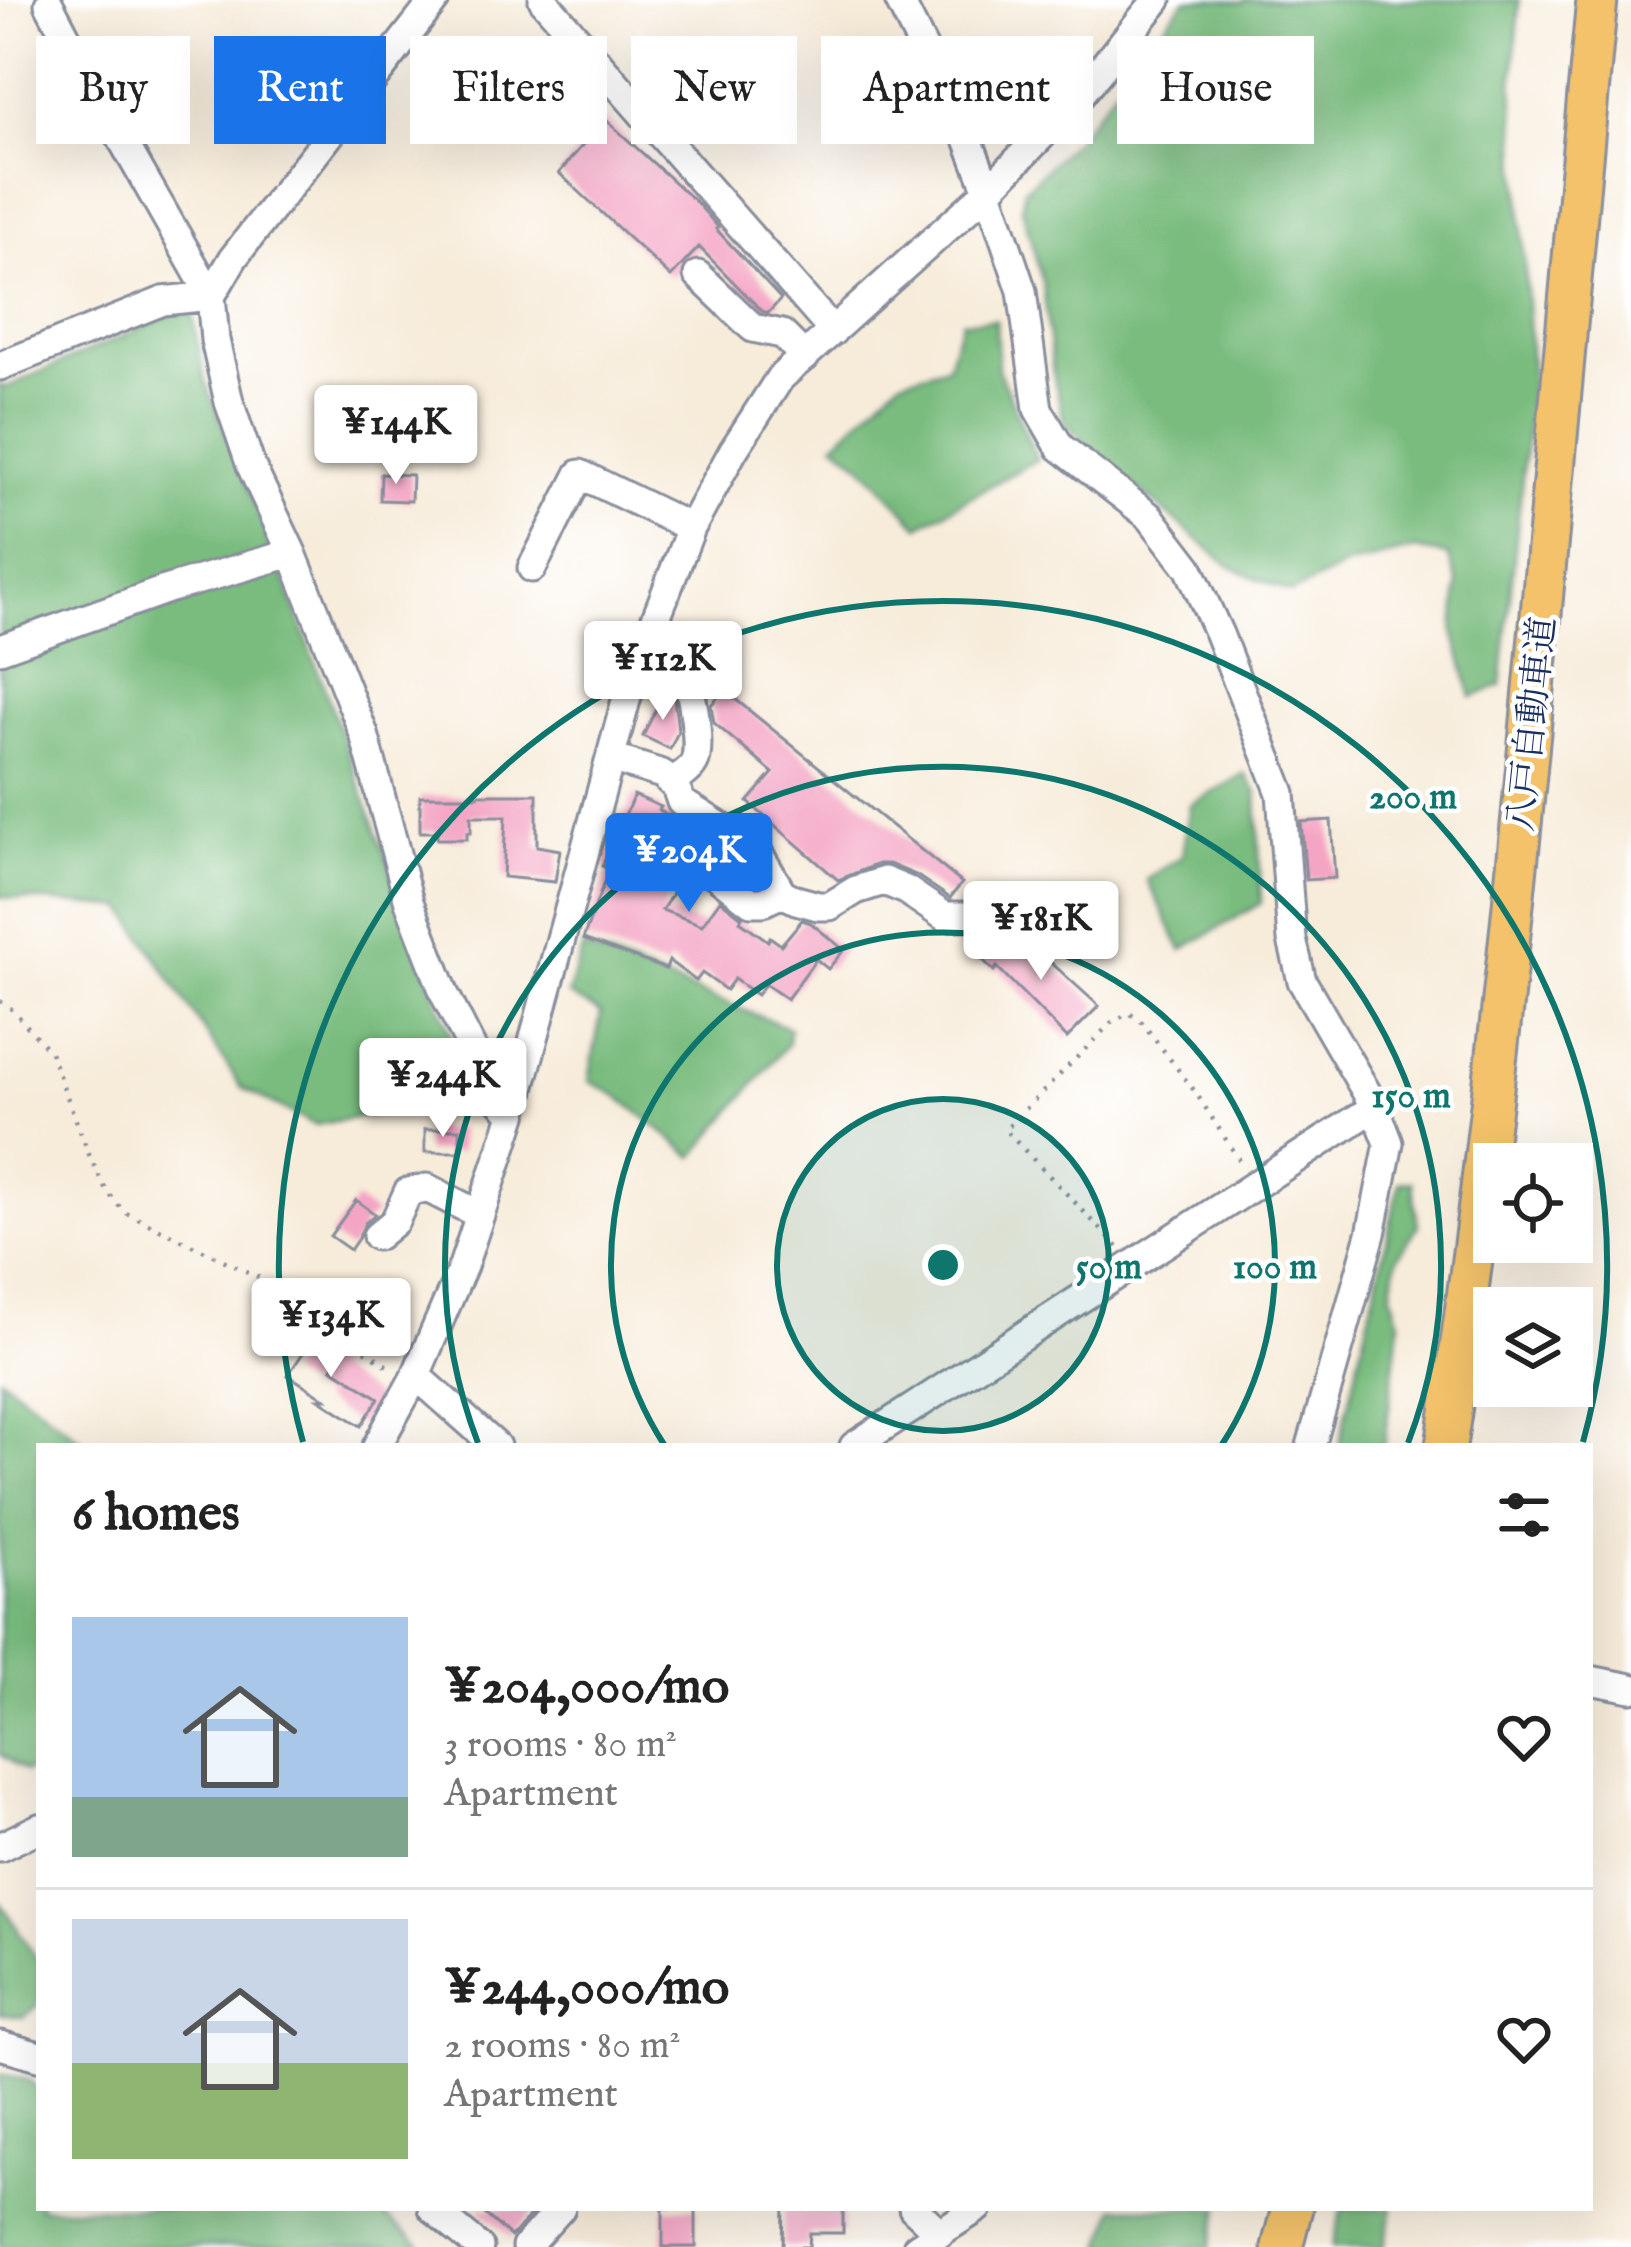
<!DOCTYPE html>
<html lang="en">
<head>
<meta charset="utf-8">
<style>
  :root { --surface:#fff; --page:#f6f6f6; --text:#222; --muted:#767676; --line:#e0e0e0; --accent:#1a73e8 }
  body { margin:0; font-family:"IM FELL English","Noto Serif JP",serif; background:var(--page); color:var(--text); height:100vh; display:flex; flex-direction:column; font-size:45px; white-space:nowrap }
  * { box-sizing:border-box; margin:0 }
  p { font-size:39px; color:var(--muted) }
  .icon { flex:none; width:66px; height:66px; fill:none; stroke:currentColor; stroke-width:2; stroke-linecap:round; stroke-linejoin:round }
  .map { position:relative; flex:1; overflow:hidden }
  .details { position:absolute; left:36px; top:1443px; width:1557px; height:768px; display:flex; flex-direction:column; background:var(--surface); border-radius:0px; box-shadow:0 12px 48px #0002 }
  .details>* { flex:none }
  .guide { position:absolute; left:36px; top:36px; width:1560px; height:108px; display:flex; gap:24px }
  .buttons { position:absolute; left:1473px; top:1143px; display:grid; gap:24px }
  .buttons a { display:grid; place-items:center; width:120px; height:120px; border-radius:0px; background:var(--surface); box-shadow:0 12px 48px #0002; font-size:60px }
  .price { position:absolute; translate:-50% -102px; padding:0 27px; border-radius:12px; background:#fff; color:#222; font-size:39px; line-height:78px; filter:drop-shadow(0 3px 6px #0008) }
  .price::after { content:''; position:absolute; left:50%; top:72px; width:36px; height:27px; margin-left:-18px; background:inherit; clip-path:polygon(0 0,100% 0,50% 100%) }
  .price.active { background:var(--accent); color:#fff }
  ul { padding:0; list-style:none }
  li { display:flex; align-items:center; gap:36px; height:300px; padding:0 36px }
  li+li { border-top:3px solid var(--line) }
  li span { display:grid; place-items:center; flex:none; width:336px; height:240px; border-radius:0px; color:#555 }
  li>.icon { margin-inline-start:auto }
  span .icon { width:144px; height:144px; fill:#fffc; stroke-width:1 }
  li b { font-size:51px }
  h2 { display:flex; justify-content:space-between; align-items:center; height:144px; padding:0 36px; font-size:51px }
  .pill { padding:0 42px; border-radius:0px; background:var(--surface); box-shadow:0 12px 48px #0002; font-size:42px; line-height:108px }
  .pill.active { background:var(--accent); color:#fff }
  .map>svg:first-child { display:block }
  .forest { fill:#79bc7e; stroke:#4a766e; stroke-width:3 }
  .building { fill:#f4a5c4 }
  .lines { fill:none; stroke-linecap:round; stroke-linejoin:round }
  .minor-casing { stroke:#898e9c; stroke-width:33 }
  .highway-casing { stroke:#898e9c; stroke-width:45 }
  .path { stroke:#898e9c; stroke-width:4.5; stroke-dasharray:3 9; stroke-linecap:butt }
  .minor { stroke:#fff; stroke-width:27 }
  .highway { stroke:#f3c26a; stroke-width:39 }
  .ring { fill:none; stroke:#0f766e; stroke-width:6 }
  .labels { text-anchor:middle; stroke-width:9; stroke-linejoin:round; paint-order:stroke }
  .street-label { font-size:36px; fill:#1b2f5e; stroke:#fff }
  .centre { fill:#0f766e; stroke:#fff; stroke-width:6 }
  .ring-label { font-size:36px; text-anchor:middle; font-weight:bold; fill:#0f766e; stroke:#fff; stroke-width:9; stroke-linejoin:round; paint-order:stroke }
</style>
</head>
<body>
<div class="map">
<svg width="1631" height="2247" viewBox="0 0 1631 2247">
  <rect width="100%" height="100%" fill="#fff"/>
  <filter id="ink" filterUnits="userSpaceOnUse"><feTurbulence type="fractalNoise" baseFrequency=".00833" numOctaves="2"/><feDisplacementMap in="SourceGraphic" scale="24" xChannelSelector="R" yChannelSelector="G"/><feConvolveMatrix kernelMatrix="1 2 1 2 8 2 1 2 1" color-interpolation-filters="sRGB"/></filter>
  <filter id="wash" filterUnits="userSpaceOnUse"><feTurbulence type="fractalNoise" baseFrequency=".004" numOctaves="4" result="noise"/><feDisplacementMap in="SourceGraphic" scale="48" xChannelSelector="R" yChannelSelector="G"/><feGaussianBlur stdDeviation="2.7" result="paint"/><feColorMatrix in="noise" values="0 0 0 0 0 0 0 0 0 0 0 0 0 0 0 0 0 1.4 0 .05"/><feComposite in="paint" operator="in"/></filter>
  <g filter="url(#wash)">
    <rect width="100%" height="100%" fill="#f7ecda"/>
    <path class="forest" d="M1185 0H1224L1242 3 1246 0H1519L1513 84 1532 381 1501 686 1472 697 1454 632 1458 583 1448 555 1415 549 1346 566 1291 593 1231 567 1098 456 1064 421 1053 374 1043 284 1022 208 1024 190 1074 141Z
      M191 306 205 381 291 596 473 1097 315 1125 242 1088 124 908 0 897V384L4 388Z
      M996 320 998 369 1037 459 919 526 861 464 835 443 900 380 947 366 962 321Z
      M1245 774 1257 793 1261 903 1182 950 1147 880 1182 856 1190 805Z
      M583 947 789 1028 788 1043 694 1157 618 1096 589 1081 601 1013 568 995Z
      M1400 1182H1412L1418 1226 1397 1258 1391 1293 1400 1321 1384 1446H1339Z
      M0 1377 89 1446H39V1765L26 1772 0 1754Z
      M0 1901 39 1963V2005L23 2017 0 2014Z
      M0 2074 28 2080 39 2089V2208H366L386 2217 423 2247H0Z
      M1115 2208H1220L1210 2247H1103Z
      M1343 2208H1393L1384 2247H1332Z"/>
    <g id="blocks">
      <path class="building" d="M605 119 698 204 718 227 716 229 781 299 768 313 762 311 699 247 671 277 559 173Z
        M381 474 412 475 411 501 380 500Z
        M724 690 962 883 950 898 916 875 889 864H878L838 880 748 802 773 773 714 723 711 705Z
        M663 694 674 699 677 722 678 732 670 749 643 736Z
        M478 794H537V846L560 850 555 882 503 877 506 816H471V832H467V839H437V832H420V796H478Z
        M634 795 661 807 659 810 689 828 683 839 693 845 686 858V872L662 910 702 925 720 900 742 917 740 921 768 941 770 937 781 945 802 920 811 923 844 950 828 969 816 959 787 999 765 984 757 995 734 979 726 990 702 973 696 981 669 961 666 969 583 939 609 869 602 866Z
        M1331 820 1335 878 1306 880 1301 822Z
        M1010 927 1044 960 1046 958 1099 1006 1067 1038 997 967 994 971 981 958Z
        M425 1129H460V1152H425Z
        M356 1200 375 1214 365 1223 359 1237 350 1250 330 1236Z
        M311 1330 343 1351 332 1368 379 1398 361 1426 319 1399H326L288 1375 305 1350 300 1347Z
        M478 2208H537L511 2237Z
        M663 2208H696V2247H663Z
        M784 2208H843V2233H810L809 2247H783Z"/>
    </g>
  </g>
  <g filter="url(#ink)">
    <use href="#blocks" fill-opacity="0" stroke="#898e9c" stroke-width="3"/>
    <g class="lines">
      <defs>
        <path id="minor" d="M543 0 833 331
          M899 0 964 129 988 191 1022 291 1038 409 1060 447 1150 517 1189 568 1219 634 1281 793 1292 940 1302 981 1375 1107 1389 1143 1371 1234 1311 1446
          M49 4 95 92 211 296 215 340 229 402 251 466 292 553 364 734 409 902 445 995 495 1094 513 1115
          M698 275 753 328 782 334 805 357
          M211 296 234 257 435 0
          M0 366 163 301 211 296
          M532 568 580 474 691 528
          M653 626C665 640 680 657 686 675 692 693 702 748 694 763 689 772 679 777 671 782
          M0 649 168 589 292 553
          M611 758 662 774 676 787 681 802 756 849 782 893 796 900 818 906H830L856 890 884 881 906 890 944 916H992
          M721 828 703 865 751 902H763L782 893
          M377 1236 395 1221 408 1192 427 1188 480 1215
          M416 1375 496 1446
          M377 1446 416 1375 463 1266 513 1115 631 682 691 528 733 451 780 378 988 191 1076 100 1157 0
          M854 1446 1375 1107
          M1590 1680 1631 1688
          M0 1847 39 1828
          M0 2045 39 2056
          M432 2208 479 2247
          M913 2208 940 2233
          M526 2247 561 2208
          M917 2247 978 2208"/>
        <path id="highway" d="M1446 1446C1518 967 1550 482 1597 0
          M1282 2247 1292 2208"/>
      </defs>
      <use href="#minor" class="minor-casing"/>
      <use href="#highway" class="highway-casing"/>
      <path class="path" d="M0 1001 13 1010 50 1052 90 1157 106 1190 124 1212 277 1286 386 1365 393 1368
        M1118 1247 1005 1130 1112 1022 1129 1013 1141 1021 1196 1093 1241 1163"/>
      <use href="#minor" class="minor"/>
      <use href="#highway" class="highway"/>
    </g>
  </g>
  <circle cx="943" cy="1265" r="166" fill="#0f766e" fill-opacity=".12"/>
  <g class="ring">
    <circle cx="943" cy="1265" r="166"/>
    <path d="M665 1446A332 332 0 1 1 1221 1446"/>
    <path d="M478 1443A498 498 0 1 1 1408 1443"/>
    <path d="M303 1442A664 664 0 1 1 1583 1442"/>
  </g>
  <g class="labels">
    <g class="street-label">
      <text transform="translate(1530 724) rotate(-84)" y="13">八戸自動車道</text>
    </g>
  </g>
  <circle cx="943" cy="1265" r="18" class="centre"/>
  <g class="ring-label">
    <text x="1413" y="808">200 m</text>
    <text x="1411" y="1107">150 m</text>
    <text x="1109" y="1278">50 m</text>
    <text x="1275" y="1278">100 m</text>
  </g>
</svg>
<div class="buttons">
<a><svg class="icon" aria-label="locate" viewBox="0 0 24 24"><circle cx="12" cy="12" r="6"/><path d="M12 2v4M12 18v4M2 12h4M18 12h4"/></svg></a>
<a><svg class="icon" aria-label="layers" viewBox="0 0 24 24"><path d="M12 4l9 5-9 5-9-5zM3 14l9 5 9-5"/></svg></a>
</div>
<b class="price" style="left:396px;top:487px">¥144K</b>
<b class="price" style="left:663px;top:723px">¥112K</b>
<b class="price active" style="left:689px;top:915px">¥204K</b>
<b class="price" style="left:1041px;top:983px">¥181K</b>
<b class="price" style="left:443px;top:1140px">¥244K</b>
<b class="price" style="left:331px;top:1380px">¥134K</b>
<div class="guide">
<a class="pill">Buy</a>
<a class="pill active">Rent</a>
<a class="pill">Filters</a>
<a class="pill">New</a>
<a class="pill">Apartment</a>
<a class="pill">House</a>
</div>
<section class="details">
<h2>6 homes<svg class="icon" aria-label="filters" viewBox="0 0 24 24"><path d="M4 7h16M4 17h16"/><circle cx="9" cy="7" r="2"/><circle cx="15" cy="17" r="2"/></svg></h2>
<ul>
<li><span style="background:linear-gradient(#a9c7e8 75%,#7fa58c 0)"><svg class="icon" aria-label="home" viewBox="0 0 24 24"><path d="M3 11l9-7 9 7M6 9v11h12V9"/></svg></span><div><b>¥204,000/mo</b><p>3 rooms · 80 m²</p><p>Apartment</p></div><svg class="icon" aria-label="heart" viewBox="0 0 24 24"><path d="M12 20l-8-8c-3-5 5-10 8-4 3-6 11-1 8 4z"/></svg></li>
<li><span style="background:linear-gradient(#c9d6e8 60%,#8fb573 0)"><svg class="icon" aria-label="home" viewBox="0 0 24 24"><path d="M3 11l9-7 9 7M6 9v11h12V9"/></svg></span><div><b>¥244,000/mo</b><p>2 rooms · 80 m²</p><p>Apartment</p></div><svg class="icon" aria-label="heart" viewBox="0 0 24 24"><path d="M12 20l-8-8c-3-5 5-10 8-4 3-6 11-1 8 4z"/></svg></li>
</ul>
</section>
</div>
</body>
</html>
